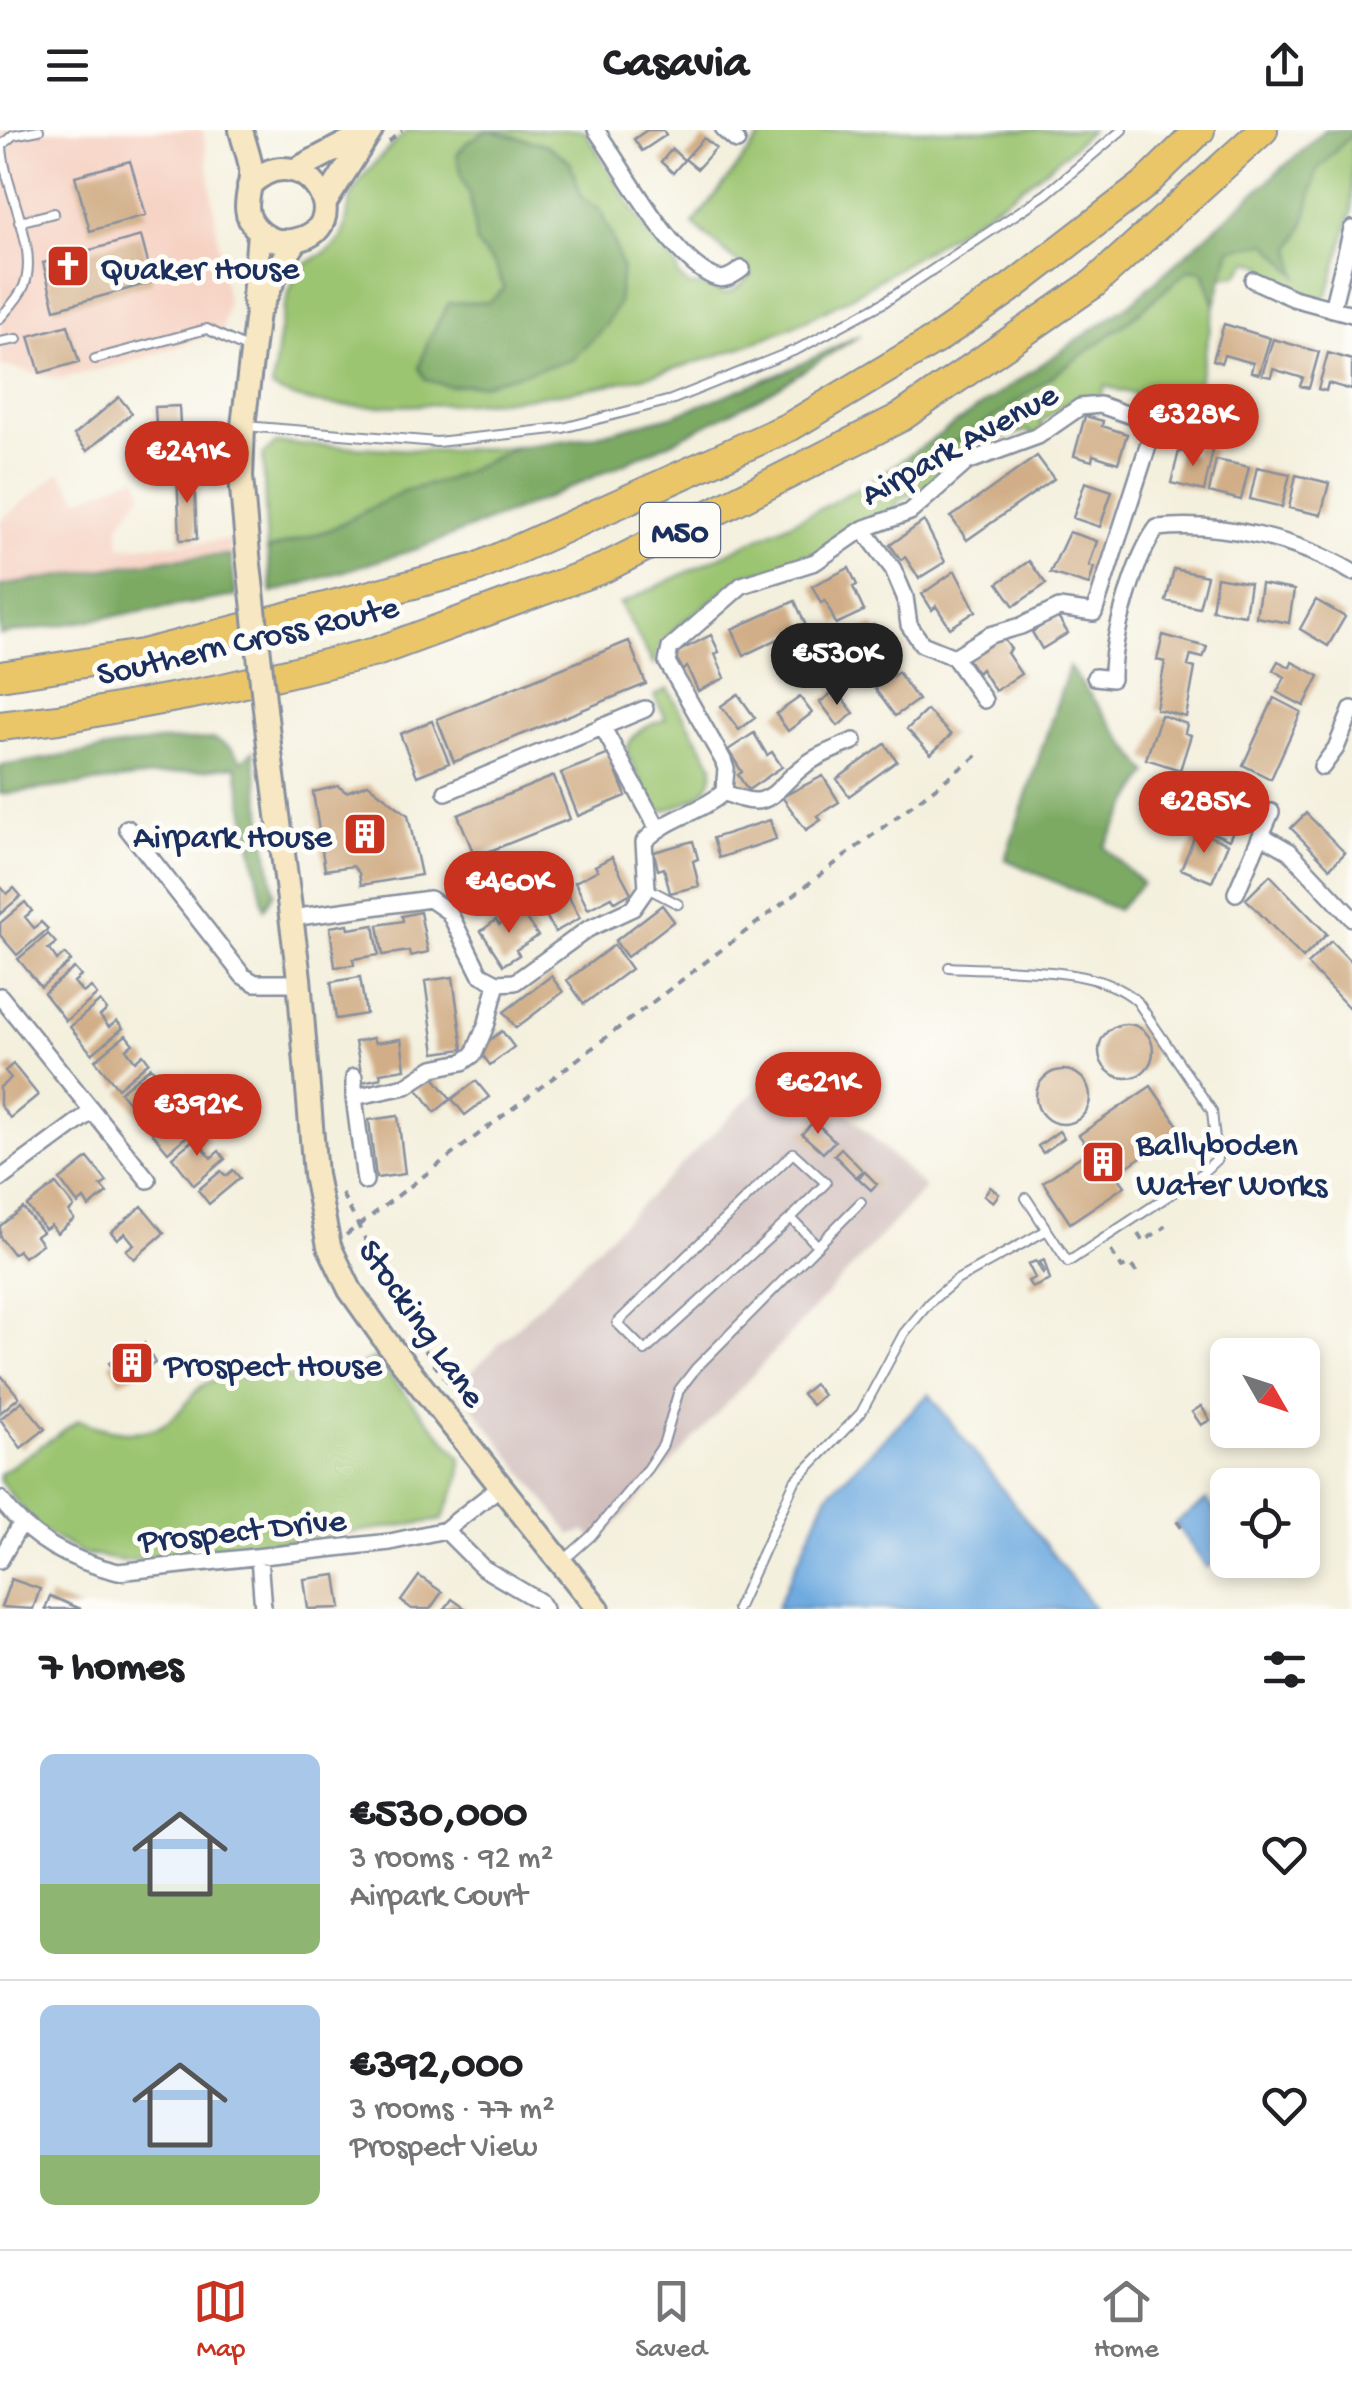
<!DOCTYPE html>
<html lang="en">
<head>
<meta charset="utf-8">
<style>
  :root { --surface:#fff; --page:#f2f2f2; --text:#202124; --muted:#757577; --line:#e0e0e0; --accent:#c8321e }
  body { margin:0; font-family:"Gochi Hand",sans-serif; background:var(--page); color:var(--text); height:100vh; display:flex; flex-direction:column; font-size:38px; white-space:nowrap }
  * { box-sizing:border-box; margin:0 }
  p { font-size:32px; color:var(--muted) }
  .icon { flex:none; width:55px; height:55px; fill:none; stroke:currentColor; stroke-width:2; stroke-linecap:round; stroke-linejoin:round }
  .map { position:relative; height:1479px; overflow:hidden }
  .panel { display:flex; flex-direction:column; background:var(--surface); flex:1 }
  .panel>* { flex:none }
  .needle { width:65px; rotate:129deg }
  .buttons { position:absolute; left:1210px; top:1208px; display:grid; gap:20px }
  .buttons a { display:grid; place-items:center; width:110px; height:110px; border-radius:15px; background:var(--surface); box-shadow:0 5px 15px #0003; font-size:50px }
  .price { position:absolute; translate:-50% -85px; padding:0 22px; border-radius:35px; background:var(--accent); color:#fff; font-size:32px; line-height:65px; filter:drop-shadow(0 2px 5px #0008) }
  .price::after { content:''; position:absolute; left:50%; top:60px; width:30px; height:22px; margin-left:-15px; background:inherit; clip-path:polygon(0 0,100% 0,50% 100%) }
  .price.on { background:#222; color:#fff }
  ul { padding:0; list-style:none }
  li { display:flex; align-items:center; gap:30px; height:250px; padding:0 40px }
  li+li { border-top:2px solid var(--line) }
  li span { display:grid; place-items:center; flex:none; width:280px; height:200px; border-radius:15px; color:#555 }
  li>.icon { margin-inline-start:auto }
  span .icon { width:120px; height:120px; fill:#fffc; stroke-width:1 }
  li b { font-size:42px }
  h2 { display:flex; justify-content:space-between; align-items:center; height:120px; padding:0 40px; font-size:42px }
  header { display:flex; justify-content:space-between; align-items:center; height:130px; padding:0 40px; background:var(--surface); font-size:45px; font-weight:700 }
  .tab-bar { display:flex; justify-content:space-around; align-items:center; height:140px; border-top:2px solid var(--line); background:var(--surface); font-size:28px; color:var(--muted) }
  .tab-bar a { display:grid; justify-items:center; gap:5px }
  .tab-bar .on { color:var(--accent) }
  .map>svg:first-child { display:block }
  .built { fill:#f6d2c3 }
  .industrial { fill:#d1bfbd }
  .green { fill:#9cc571; stroke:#5c7a68; stroke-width:2.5 }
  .forest { fill:#7daa63; stroke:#4c6c60; stroke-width:2.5 }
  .water { fill:#6fabe0; stroke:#456d9f; stroke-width:2.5 }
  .building { fill:#d1ae87 }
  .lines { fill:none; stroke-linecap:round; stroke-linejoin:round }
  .lane-casing { stroke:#88909e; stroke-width:12 }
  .street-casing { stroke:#88909e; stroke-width:20 }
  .secondary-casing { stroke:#88909e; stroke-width:28 }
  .highway-casing { stroke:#88909e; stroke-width:32 }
  .path { stroke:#88909e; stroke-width:4; stroke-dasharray:8 8; stroke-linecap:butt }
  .lane { stroke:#fff; stroke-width:8 }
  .street { stroke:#fff; stroke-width:15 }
  .secondary { stroke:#f7e8c3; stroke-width:22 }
  .highway { stroke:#ebc669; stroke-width:28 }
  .secondary-bridge-casing { stroke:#88909e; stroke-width:28; stroke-linecap:butt }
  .secondary-bridge { stroke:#f7e8c3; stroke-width:22 }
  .labels { text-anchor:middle; stroke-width:10; stroke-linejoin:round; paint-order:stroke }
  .shield { fill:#fdfcf7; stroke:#5f6c8c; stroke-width:2.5 }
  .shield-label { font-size:32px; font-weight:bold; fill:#1b2f5e }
  .poi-label { font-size:35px; fill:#1b2f5e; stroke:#fdfcf7; text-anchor:start }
  .street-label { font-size:35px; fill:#1b2f5e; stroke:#fdfcf7 }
</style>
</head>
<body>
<header><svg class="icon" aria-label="menu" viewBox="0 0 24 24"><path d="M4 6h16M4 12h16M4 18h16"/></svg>Casavia<svg class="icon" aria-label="share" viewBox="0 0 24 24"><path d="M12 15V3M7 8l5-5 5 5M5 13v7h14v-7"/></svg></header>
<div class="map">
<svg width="1352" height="1479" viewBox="0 0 1352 1479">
  <rect width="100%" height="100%" fill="#fdfcf7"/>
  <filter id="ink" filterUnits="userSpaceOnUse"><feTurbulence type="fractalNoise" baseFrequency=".01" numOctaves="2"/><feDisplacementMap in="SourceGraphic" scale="20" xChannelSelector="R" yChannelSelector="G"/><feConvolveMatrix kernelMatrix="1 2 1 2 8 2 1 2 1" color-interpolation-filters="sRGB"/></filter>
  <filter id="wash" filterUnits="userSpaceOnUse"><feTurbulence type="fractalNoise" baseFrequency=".0048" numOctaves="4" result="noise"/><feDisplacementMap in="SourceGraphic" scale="40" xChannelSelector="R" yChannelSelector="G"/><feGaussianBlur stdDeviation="2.25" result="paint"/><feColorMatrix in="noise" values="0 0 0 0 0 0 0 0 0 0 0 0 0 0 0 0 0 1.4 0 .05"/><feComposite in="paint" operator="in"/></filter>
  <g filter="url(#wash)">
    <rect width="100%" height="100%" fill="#f4f0de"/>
    <path class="built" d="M0 0H203L227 173 223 200 128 233 57 249 0 235Z
      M60 342 79 369 138 346 143 362 119 395 120 417 230 410V425L168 429 0 456V391Z"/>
    <path class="industrial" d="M790 927 925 1058 598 1413 585 1401 571 1405 457 1256Z"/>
    <path class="green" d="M408 0H584L648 103 678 138 677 145 690 156C724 152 715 181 752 145L693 94 766 0H1091C1043 46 989 81 933 116 903 134 874 154 843 171 716 241 565 272 421 275 372 276 317 282 272 258 277 227 281 159 303 137 313 126 331 124 340 109 349 95 346 80 352 65 363 40 390 19 408 0Z
      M1352 4V80L1328 164 1318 170H1310L1265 148 1264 135 1249 131 1237 145 1222 147 1230 119Z
      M1190 139 1203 141 1215 175 1190 293 1168 289 1171 274 1155 270 1152 279 1144 283 1147 268 1105 256 1100 269 1074 276 1069 271 1040 293 1044 298 1031 306 1029 300 995 310 996 316 977 320 971 316 943 341 946 345 935 356 931 352 896 373 898 379 813 430 745 445 674 499 659 517 654 535 620 474 826 376 879 346 930 328 1001 283 1126 193Z
      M276 313 434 321 517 317 447 350 404 361 329 400 267 420 263 325Z
      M668 559 713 635C714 666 686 673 660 682L651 671 626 621C633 600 647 596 666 589L654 566Z
      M374 1228 461 1328 460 1347 442 1390 188 1425 123 1431 84 1424 39 1399 0 1351V1344L79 1290C105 1301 144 1310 169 1291 194 1272 190 1251 230 1247 266 1242 303 1252 339 1245 351 1243 363 1234 374 1228Z"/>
    <path class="forest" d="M489 0 547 15 570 32 582 68 600 80 613 109 622 138 618 174 606 195 572 230 483 254 449 256 426 250 419 238 428 210 449 173 489 172 504 159 496 137 476 114 470 65 463 50 457 25 467 12Z
      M1325 0H1352V4L1317 40 1304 96 1292 118 1298 146 1267 113 1230 119 1215 175 1203 141 1190 139 1126 193 1001 283 930 328 879 346 1131 173Z
      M860 205 772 261 678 309 547 368 423 417 272 463 267 420 329 400 404 361 447 350 517 317 589 307 675 285 782 243Z
      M230 425 236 466 0 505V456L168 429Z
      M1069 537 1148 643 1104 717 1142 753 1117 780 1005 729Z
      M215 609 231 618 242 631 253 621 274 763 264 779 236 636 0 664V636L157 611Z"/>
    <path class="water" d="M929 1264 1095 1479H776L828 1364Z
      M1207 1370 1227 1398 1228 1423 1207 1438 1175 1393Z"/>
    <g id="blocks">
      <path class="building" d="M647 0H663L666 5 642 21 634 9Z
        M704 8 716 18 697 39 685 29Z
        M672 19 684 30 673 43 661 32Z
        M130 31 146 85 90 101 75 46Z
        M141 106 153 152 55 179 43 133Z
        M1224 194 1270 208 1259 244 1251 242 1253 233 1238 229 1224 225 1221 233 1213 230Z
        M68 195 79 232 40 243 29 206Z
        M1273 209 1319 222 1309 258 1300 256 1303 248 1273 239 1271 247 1262 245Z
        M1328 223 1352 230V260L1328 253 1326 261 1318 259Z
        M119 267 132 283 87 321 74 305Z
        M179 276 181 312 157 313 155 277Z
        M1085 286 1103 291 1102 296 1127 304 1118 333 1093 325 1092 331 1074 326Z
        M1197 316 1213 320 1204 361 1171 353 1179 321 1195 325Z
        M1037 326 1054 349 967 410 951 387Z
        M1216 330 1249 337 1241 370 1209 362Z
        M1257 337 1290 344 1282 377 1250 369Z
        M194 342 197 409 180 410 177 343Z
        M1296 345 1329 353 1321 385 1289 378Z
        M1085 352 1112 361 1100 397 1073 388Z
        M924 391 945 432 919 448 905 427 901 430 890 415Z
        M1069 402 1097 411 1089 436 1094 437 1089 455 1050 443Z
        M1029 431 1046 454 1014 476 998 453Z
        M849 438 857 455 853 457 864 481 836 494 825 470 821 473 812 456Z
        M1174 439 1207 446 1199 478 1166 471Z
        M955 441 976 481 950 498 936 476 932 480 922 464Z
        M1217 447 1250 453 1245 485 1212 480Z
        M1261 454 1294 460 1289 493 1256 487Z
        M1316 470 1345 487 1328 516 1300 499Z
        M795 471 806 496 744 525 732 499Z
        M1057 486 1068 503 1042 519 1032 502Z
        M873 495 889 524 865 538 849 509Z
        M1000 504 1011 519 1007 523 1021 544 995 561 981 539 977 543 966 527Z
        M711 505 719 522 715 524 725 548 698 561 687 537 683 540 674 524Z
        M1163 505 1207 517 1203 528 1191 525 1188 536 1195 538 1186 587 1156 579 1165 532 1157 530Z
        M629 511 646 554 454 632 437 589Z
        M1278 531 1290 537 1292 532 1319 546 1304 576 1277 562 1285 547 1273 540Z
        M898 542 918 570 895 586 875 559Z
        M836 560 854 583 838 596 820 572Z
        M738 564 755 588 739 600 721 576Z
        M800 567 812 583 788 601 776 584Z
        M1274 568 1301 582 1271 649 1243 635Z
        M927 580 951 605 931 624 907 599Z
        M1161 585 1187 594 1185 603 1191 605 1180 640 1146 629Z
        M432 591 449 633 417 646 400 604Z
        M754 603 767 625 772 622 782 637 748 660 738 645 742 642 728 620Z
        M885 614 897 631 849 666 837 649Z
        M609 624 626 666 578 686 561 643Z
        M554 646 570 689 475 727 458 685Z
        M823 646 839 672 817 686 821 690 806 700 782 667Z
        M368 654 408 685 421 745 361 755 359 743 353 736 325 740 313 662 338 656 346 662Z
        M1214 659 1245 672 1229 710 1199 697Z
        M1306 683 1345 723 1330 738 1291 698Z
        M770 690 776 709 719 728 713 708Z
        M1197 701 1228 714 1212 752 1181 739Z
        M693 711 698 729 693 731 699 756 670 763 664 738 658 740 654 722Z
        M612 727 631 763 615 772 612 767 588 779 575 752 598 740 595 736Z
        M1270 745 1327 804 1303 828 1246 769Z
        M0 756 7 764 14 758 21 766 0 784Z
        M566 762 580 788 555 802 541 776Z
        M25 772 32 781 25 787 34 798 41 792 48 799 17 825 0 805V793Z
        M662 775 674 791 627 827 615 811Z
        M520 780 538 806 516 820 519 825 503 835 481 801 496 790 499 795Z
        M420 782 428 822 410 826 409 821 383 825 378 795 403 791 402 786Z
        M348 794 349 799 374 795 379 825 353 829 354 835 335 837 330 797Z
        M48 804 56 813 48 819 53 824 57 830 65 824 71 831 41 857 18 829Z
        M1331 811 1352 833V881L1307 834Z
        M614 815 631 839 584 874 567 850Z
        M74 838 81 846 74 852 83 863 91 857 97 865 66 891 44 863Z
        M551 846 563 862 516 898 504 882Z
        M360 847 366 884 336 889 331 852Z
        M453 847 463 919 435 923 425 851Z
        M100 871 107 880 100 886 104 891 109 897 117 891 123 898 92 924 70 897Z
        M1099 921a27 27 0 1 1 54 0a27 27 0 1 1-54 0Z
        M502 901 514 917 490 935 478 919Z
        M126 905 133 914 126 919 135 931 143 924 149 932 118 958 95 930Z
        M373 908 375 913 401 909 405 939 380 943 381 948 363 952 355 912Z
        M13 934 38 965 10 988 0 975V957L11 948 5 941Z
        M151 937 158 945 150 951 160 962 167 956 174 964 143 989 120 962Z
        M1036 967a27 27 0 1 1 54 0a27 27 0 1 1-54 0Z
        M433 946 451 969 435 982 417 958Z
        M476 951 489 967 465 985 452 969Z
        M1151 956 1181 1000 1116 1044 1125 1056 1070 1093 1043 1052 1090 1020 1079 1005Z
        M176 969 183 978 176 984 180 989 185 995 193 988 199 996 168 1022 145 994Z
        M398 986 405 1044 376 1048 369 990Z
        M814 991 835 1011 823 1023 802 1004Z
        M1059 1001 1064 1008 1043 1023 1038 1016Z
        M203 1002 209 1010 202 1016 211 1028 219 1021 225 1029 194 1055 172 1027Z
        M841 1018 863 1041 856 1047 834 1025Z
        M88 1028 107 1052 101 1056 107 1063 89 1077 84 1069 78 1074 60 1050Z
        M233 1040 240 1048 209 1074 198 1060 221 1041 226 1046Z
        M865 1042 877 1054 871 1060 858 1048Z
        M56 1054 74 1077 69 1082 74 1089 57 1103 51 1095 45 1099 27 1076Z
        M990 1057 999 1064 993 1072 984 1065Z
        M142 1076 164 1103 134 1129 126 1120 134 1114 125 1103 117 1109 111 1102Z
        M23 1078 42 1102 36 1106 42 1114 24 1127 18 1120 13 1124 0 1107V1096Z
        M1044 1130 1050 1150 1032 1158 1028 1151 1035 1148 1028 1134 1036 1131 1043 1144 1045 1142 1040 1132Z
        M144 1213 155 1233 120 1253 109 1233Z
        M0 1244 19 1267 0 1283Z
        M814 1254 823 1265 812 1275 802 1264Z
        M22 1271 45 1299 21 1318 0 1289Z
        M1201 1276 1210 1290 1201 1295 1192 1282Z
        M336 1445 341 1478 308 1479 304 1449Z
        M419 1446 442 1462 430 1479H412L401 1471Z
        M11 1449 40 1459 33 1479 1 1477Z
        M50 1466 81 1479H45Z
        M452 1469 466 1479H445Z"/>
    </g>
  </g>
  <g filter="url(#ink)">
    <use href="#blocks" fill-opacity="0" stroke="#88909e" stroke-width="2.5"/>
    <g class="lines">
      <defs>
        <path id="lane" d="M19 92 54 83
          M0 188C8 179 19 168 24 156 40 118 3 57 2 15L13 5 39 0
          M0 212 17 209
          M95 229 207 199 248 219
          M245 296 437 312 563 298 671 270 798 219 883 173 1046 64 1122 0
          M647 758 678 774
          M949 837C1004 841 1097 834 1137 871L1212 981 1217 1029 1200 1045 1068 1132 1026 1068
          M791 1088 826 1053 793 1023 617 1193 645 1221 791 1088 818 1116
          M564 1430 591 1406 647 1339 663 1315 679 1260 696 1238 861 1072
          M737 1479 795 1351 861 1283 904 1203 930 1172 955 1151 1047 1100"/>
        <path id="street" d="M596 0C624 39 671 129 714 147 725 152 733 145 742 139
          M724 0 737 11
          M1253 150 1293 168 1352 184
          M1332 179 1352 99
          M863 399 893 439 905 467 909 495 922 514 954 527 984 570
          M1095 547 1112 549C1111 511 1134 429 1157 398 1219 391 1299 410 1352 442
          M602 596 657 697
          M1322 637 1336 618 1352 579
          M446 662 645 579
          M724 662C771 685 772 660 804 636 817 625 838 618 854 611
          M127 698 243 846 255 853H299
          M1261 705 1289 721 1352 788
          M1236 763 1271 682
          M291 788 430 769 449 782 480 844 497 853 515 852 588 799 633 778 647 758 644 712C667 687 699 684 724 662L726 639 723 630 667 532 670 518 742 455 815 432 863 399 910 382 967 332 1038 306 1080 277 1100 275 1155 294 1094 483 1059 478 1021 496 990 505 954 527
          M0 866 148 1050
          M354 947V967L365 1051
          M354 967 406 956 433 938 463 932 474 924 487 893 497 853
          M0 1049 91 982
          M0 1369C31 1410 69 1430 118 1442L390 1412 445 1400 500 1357
          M445 1400 483 1438 539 1471 544 1479
          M259 1428 263 1479
          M0 1430 20 1395"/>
        <path id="secondary" d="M241 0C244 13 249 25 251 38 253 60 238 79 256 98 265 108 277 113 291 111 365 100 302 0 249 56
          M303 36 366 3
          M326 71 371 0
          M259 180 281 134 296 111
          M248 425 241 347 243 296 257 182 254 168 259 102
          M269 615 299 848 315 1045 329 1116 350 1160 388 1214 598 1479"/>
        <path id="highway" d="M0 546 142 524 476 438 791 296 938 208 1009 159 1144 55 1200 0
          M0 596 58 589 219 559 376 522 604 438 901 287 1093 154 1263 0"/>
      </defs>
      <use href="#lane" class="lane-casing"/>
      <use href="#street" class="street-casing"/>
      <use href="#secondary" class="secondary-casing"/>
      <use href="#highway" class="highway-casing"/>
      <path class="path" d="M389 12 402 0
        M342 1064 410 1196 434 1234 472 1283
        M1138 1104 1143 1112 1166 1096
        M346 1105 978 625
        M1111 1121 1122 1138 1130 1134 1139 1146
        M1177 1391 1182 1398"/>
      <use href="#lane" class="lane"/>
      <use href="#street" class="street"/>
      <use href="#secondary" class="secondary"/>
      <use href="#highway" class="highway"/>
      <defs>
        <path id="secondary-bridge" d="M248 425 269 615"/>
      </defs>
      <use href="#secondary-bridge" class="secondary-bridge-casing"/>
      <use href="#secondary-bridge" class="secondary-bridge"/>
    </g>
  </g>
  <defs>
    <symbol id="church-square" viewBox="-11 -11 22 22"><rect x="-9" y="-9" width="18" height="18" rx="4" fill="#c8321e" stroke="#fdfcf7"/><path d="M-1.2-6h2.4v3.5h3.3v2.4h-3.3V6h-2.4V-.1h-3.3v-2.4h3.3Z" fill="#fff"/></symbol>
    <symbol id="building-square" viewBox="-11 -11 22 22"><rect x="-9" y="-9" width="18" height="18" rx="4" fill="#c8321e" stroke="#fdfcf7"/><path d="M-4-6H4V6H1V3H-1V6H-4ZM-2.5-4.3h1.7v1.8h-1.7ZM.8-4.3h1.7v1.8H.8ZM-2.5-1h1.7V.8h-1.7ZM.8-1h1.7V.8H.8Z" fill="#fff"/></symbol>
  </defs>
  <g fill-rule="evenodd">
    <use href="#church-square" x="43" y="111" width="50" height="50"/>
    <use href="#building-square" x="340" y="679" width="50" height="50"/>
    <use href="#building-square" x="1078" y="1007" width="50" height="50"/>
    <use href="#building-square" x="107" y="1208" width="50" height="50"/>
  </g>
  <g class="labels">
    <rect class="shield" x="640" y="373" width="80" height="54" rx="8"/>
    <g class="shield-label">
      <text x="680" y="411">M50</text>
    </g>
    <g class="poi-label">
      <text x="100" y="148">Quaker House</text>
      <text x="332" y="716" text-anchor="end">Airpark House</text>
      <text x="1136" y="1024">Ballyboden<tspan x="1136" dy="40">Water Works</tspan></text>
      <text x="164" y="1245">Prospect House</text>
    </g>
    <g class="street-label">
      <text transform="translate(958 312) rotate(-29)" y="12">Airpark Avenue</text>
      <text transform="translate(247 508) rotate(-13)" y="12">Southern Cross Route</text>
      <text transform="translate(424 1192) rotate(55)" y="12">Stocking Lane</text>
      <text transform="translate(242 1398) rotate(-6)" y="12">Prospect Drive</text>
    </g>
  </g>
</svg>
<div class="buttons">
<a><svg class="needle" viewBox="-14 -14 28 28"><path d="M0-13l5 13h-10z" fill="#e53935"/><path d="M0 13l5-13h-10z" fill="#757577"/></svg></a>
<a><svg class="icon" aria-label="locate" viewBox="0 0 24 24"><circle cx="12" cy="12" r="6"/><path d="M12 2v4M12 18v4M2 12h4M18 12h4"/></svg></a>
</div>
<b class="price" style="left:1193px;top:339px">€328K</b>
<b class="price" style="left:187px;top:376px">€241K</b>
<b class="price on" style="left:837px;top:578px">€530K</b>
<b class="price" style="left:1204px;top:726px">€285K</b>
<b class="price" style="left:509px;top:806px">€460K</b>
<b class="price" style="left:818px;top:1007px">€621K</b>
<b class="price" style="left:197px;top:1029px">€392K</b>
</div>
<section class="panel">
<h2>7 homes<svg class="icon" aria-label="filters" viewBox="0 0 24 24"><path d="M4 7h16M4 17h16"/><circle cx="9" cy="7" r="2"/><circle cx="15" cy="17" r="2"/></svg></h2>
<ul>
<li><span style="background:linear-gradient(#a9c7e8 65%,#8fb573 0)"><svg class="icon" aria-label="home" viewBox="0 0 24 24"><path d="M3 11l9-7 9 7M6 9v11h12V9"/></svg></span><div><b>€530,000</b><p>3 rooms · 92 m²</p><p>Airpark Court</p></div><svg class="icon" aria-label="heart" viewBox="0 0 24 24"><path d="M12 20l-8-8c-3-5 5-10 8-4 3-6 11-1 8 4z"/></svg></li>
<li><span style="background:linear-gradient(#a9c7e8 75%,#8fb573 0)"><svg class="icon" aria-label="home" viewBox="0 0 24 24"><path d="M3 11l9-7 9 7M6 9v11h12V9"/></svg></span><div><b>€392,000</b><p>3 rooms · 77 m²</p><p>Prospect View</p></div><svg class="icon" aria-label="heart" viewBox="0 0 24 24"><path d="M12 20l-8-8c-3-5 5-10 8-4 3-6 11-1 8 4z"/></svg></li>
</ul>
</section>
<nav class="tab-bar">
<a class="on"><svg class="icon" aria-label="map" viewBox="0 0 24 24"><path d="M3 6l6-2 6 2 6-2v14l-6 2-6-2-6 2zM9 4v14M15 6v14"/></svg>Map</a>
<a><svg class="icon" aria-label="saved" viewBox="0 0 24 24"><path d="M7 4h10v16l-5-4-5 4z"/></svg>Saved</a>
<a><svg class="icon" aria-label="home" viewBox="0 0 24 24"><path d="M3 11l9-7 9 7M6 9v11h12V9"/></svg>Home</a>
</nav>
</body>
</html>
